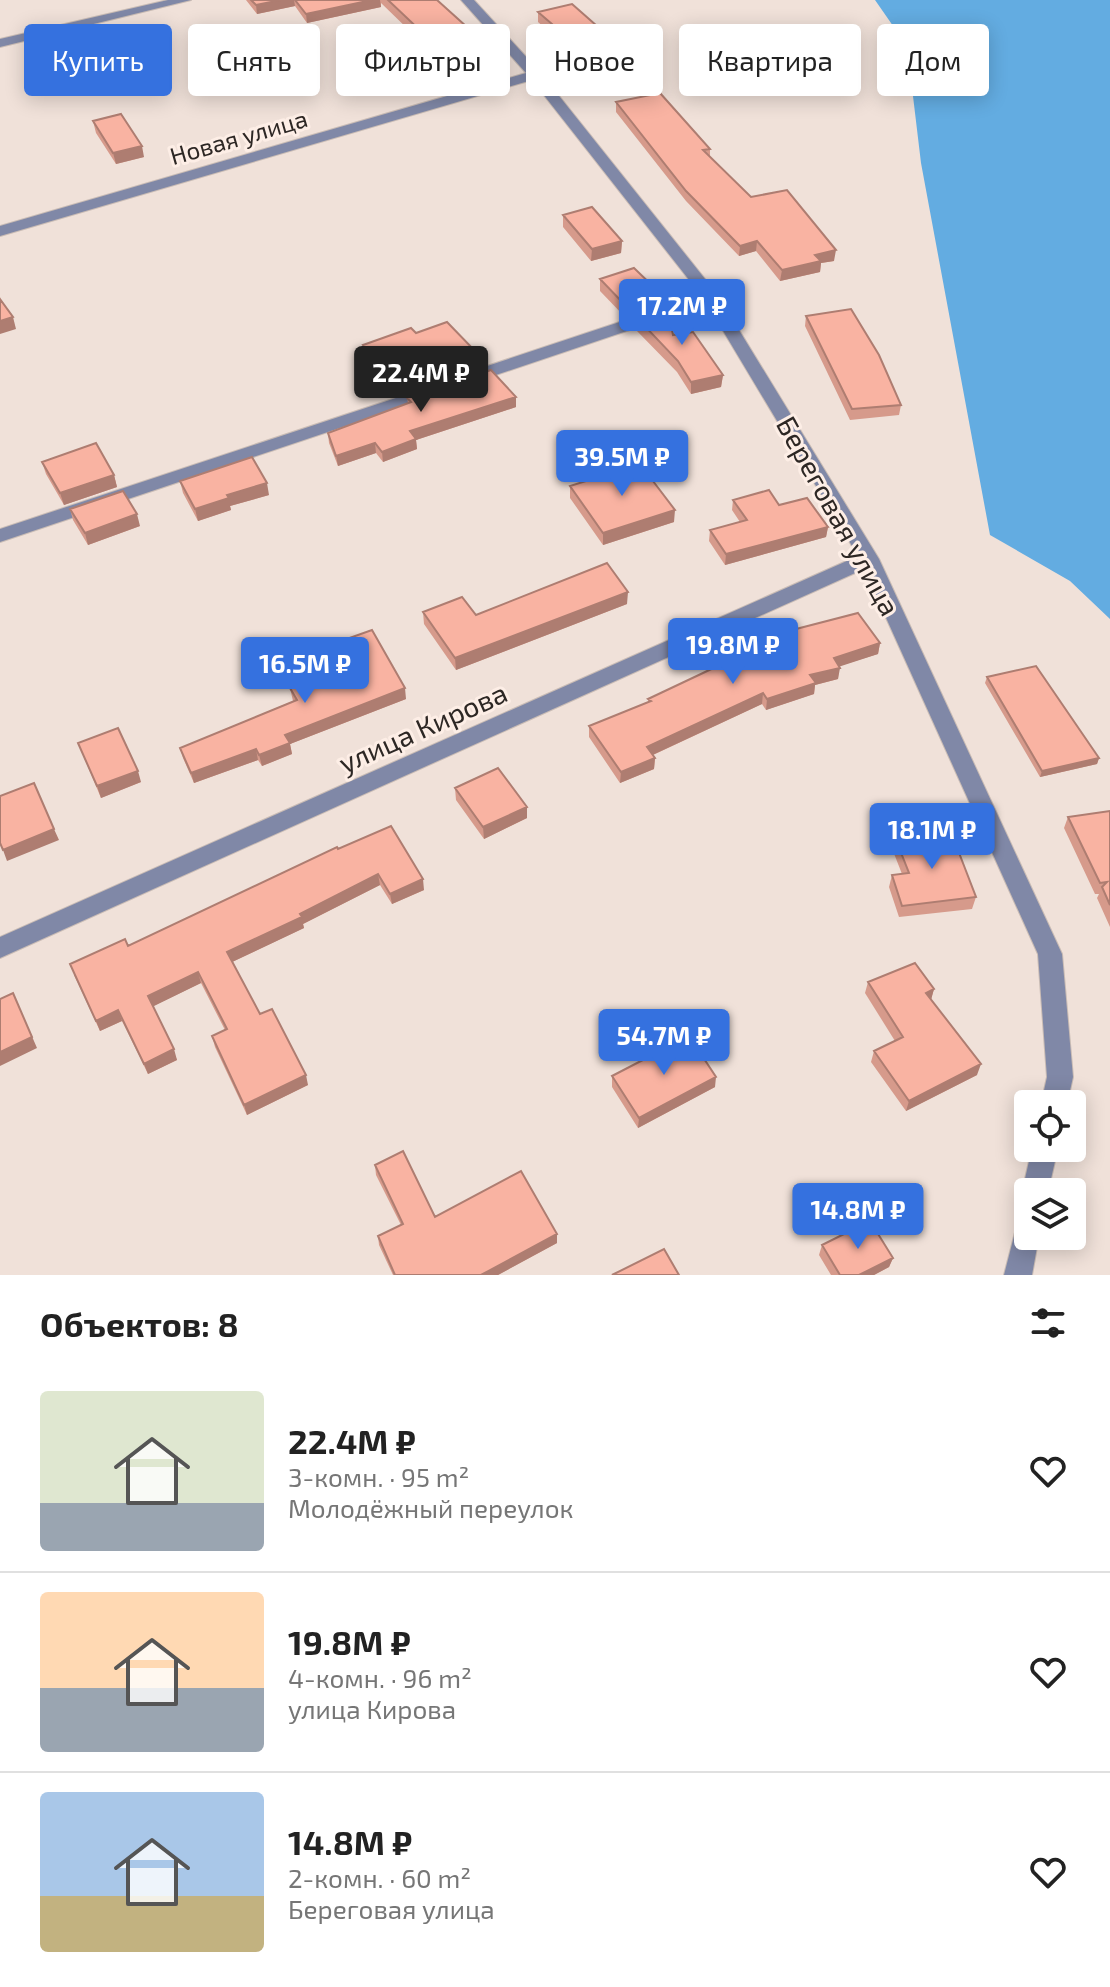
<!DOCTYPE html>
<html lang="ru">
<head>
<meta charset="utf-8">
<style>
  :root { --surface:#fff; --page:#f2f2f2; --text:#222; --muted:#767676; --line:#e0e0e0; --accent:#3571df }
  body { margin:0; font-family:"Exo 2",sans-serif; background:var(--page); color:var(--text); height:100vh; display:flex; flex-direction:column; font-size:30px; white-space:nowrap }
  * { box-sizing:border-box; margin:0 }
  p { font-size:26px; color:var(--muted) }
  .icon { flex:none; width:44px; height:44px; fill:none; stroke:currentColor; stroke-width:2; stroke-linecap:round; stroke-linejoin:round }
  .map { position:relative; height:1275px; overflow:hidden }
  .details { display:flex; flex-direction:column; background:var(--surface); flex:1 }
  .details>* { flex:none }
  .guide { position:absolute; left:24px; top:24px; width:1062px; height:72px; display:flex; gap:16px }
  .controls { position:absolute; left:1014px; top:1090px; display:grid; gap:16px }
  .controls a { display:grid; place-items:center; width:72px; height:72px; border-radius:8px; background:var(--surface); box-shadow:0 4px 20px #0003; font-size:40px }
  .price { position:absolute; translate:-50% -68px; padding:0 18px; border-radius:8px; background:var(--accent); color:#fff; font-size:26px; line-height:52px; filter:drop-shadow(0 2px 4px #0008) }
  .price::after { content:''; position:absolute; left:50%; top:48px; width:24px; height:18px; margin-left:-12px; background:inherit; clip-path:polygon(0 0,100% 0,50% 100%) }
  .price.on { background:#222; color:#fff }
  ul { padding:0; list-style:none }
  li { display:flex; align-items:center; gap:24px; height:200px; padding:0 40px }
  li+li { border-top:2px solid var(--line) }
  li span { display:grid; place-items:center; flex:none; width:224px; height:160px; border-radius:8px; color:#555 }
  li>.icon { margin-inline-start:auto }
  span .icon { width:96px; height:96px; fill:#fffc; stroke-width:1 }
  li b { font-size:34px }
  h2 { display:flex; justify-content:space-between; align-items:center; height:96px; padding:0 40px; font-size:34px }
  .tag { padding:0 28px; border-radius:8px; background:var(--surface); box-shadow:0 4px 20px #0003; font-size:28px; line-height:72px }
  .tag.on { background:var(--accent); color:#fff }
  .map>svg:first-child { display:block }
  .water { fill:#63ace1 }
  .lines { fill:none; stroke-linecap:round; stroke-linejoin:round }
  .minor-casing { stroke:#c9bcb5; stroke-width:2 }
  .minor { fill:#8088a7; fill-rule:evenodd }
  .wall { fill:#d69a8b }
  .shaded-wall { fill:#ae7d71 }
  .building { fill:#f9b3a2; stroke:#ae7d71; stroke-width:2 }
  .labels { text-anchor:middle; stroke-width:6; stroke-linejoin:round; paint-order:stroke }
  .far-street-label { font-size:24px; fill:#2d2724; stroke:#fdeee6 }
  .street-label { font-size:28px; fill:#2d2724; stroke:#fdeee6 }
</style>
</head>
<body>
<div class="map">
<svg width="1110" height="1275" viewBox="0 0 1110 1275">
  <rect width="100%" height="100%" fill="#f0e1d9"/>
  <path class="water" d="M875 0H1110V619L1070 581 990 535 921 163 907 46Z"/>
  <g class="lines">
    <defs>
      <path id="minor" d="M168 0H191L0 47V39Z
        M461 0H474L540 72 717 294 879 559 1062 954 1073 1077 1067 1104H1041L1047 1077 1038 954 864 569 0 958V937L858 556 707 304 472 383H460L457 379 460 375 701 295 532 80 0 236V226L526 73Z
        M432 386 441 391 438 395 0 542V529Z
        M1032 1148H1058L1048 1192H1028V1202L1022 1192Z
        M1028 1213V1236H1039L1032 1275H1004L1019 1217Z"/>
    </defs>
    <use href="#minor" class="minor-casing"/>
    <use href="#minor" class="minor"/>
  </g>
  <path class="wall" d="M246 0H437L488 46V57L446 66 381 3V7L307 23 295 6 257 14Z
    M538 12 614 41 613 52 581 60 538 22Z
    M616 102 710 149V157L751 197 834 261 821 263 820 272 780 281 756 251 739 256 686 201 616 112Z
    M93 121 144 157 116 164 96 133Z
    M563 215 622 241 621 253 591 261 563 227Z
    M600 279 660 305 625 317 600 291Z
    M806 316 901 405 899 415 850 420 805 326Z
    M638 319 673 335 723 375 721 387 691 394 677 372 637 331Z
    M416 333 478 354V366L396 394 364 357 363 345Z
    M516 397V407L416 440 417 449 383 462 376 453 338 466 329 443 328 433 408 403 407 398Z
    M42 462 114 475 117 487 64 505 46 474Z
    M180 481 269 495 230 506 231 510 198 521 183 493Z
    M570 486 674 522 603 545 570 498Z
    M733 500 779 505 828 527 826 537 725 565 709 541 710 530 740 522 732 510Z
    M70 509 140 526 88 545 73 520Z
    M627 604 456 670 424 624 423 612 476 615Z
    M338 642 406 699 290 744 292 754 262 766 258 760 194 783 183 758 180 748 293 701 290 688 348 667 340 653Z
    M880 643 878 654 839 666 838 679 815 685 814 694 766 710 762 704 653 755 655 758 654 769 620 783 589 737V726L648 702V699L732 660 734 648Z
    M987 677 1099 758 1097 764 1040 777 985 683Z
    M78 743 141 782 101 798Z
    M455 788 527 807V818L484 839 456 800Z
    M1110 811V927L1097 898 1099 894H1095L1064 828 1068 817Z
    M896 840 976 897 972 909 899 917 889 887 892 875 902 874 893 851Z
    M338 849 424 890 392 904 380 885 303 924 304 928 232 962 260 1014 308 1085 247 1115 215 1047 212 1036 225 1030 201 983 153 1006 177 1060 148 1074 122 1021 100 1031 74 975 128 946Z
    M868 982 934 989 931 999 977 1075 906 1111 871 1062 874 1051 895 1041 865 993Z
    M612 1076 715 1087 638 1128 612 1087Z
    M375 1165 435 1217 557 1243 498 1275H393L379 1245 378 1236 401 1225 376 1175Z
    M822 1245 893 1258 889 1267 874 1275H831L819 1255Z"/>
  <path class="shaded-wall" d="M281 0H294L295 6 257 14 256 5Z
    M372 0H380L381 7 307 23 306 14Z
    M614 41 613 52 581 60V49Z
    M488 46V57L446 66V55Z
    M142 146 144 157 116 164 113 153Z
    M622 241 621 253 591 261 592 249Z
    M757 241 756 251 739 256 740 246Z
    M836 250 834 261 821 263 820 272 780 281 782 270 815 255Z
    M661 294 660 305 625 317V305Z
    M13 317 16 329 0 334V321Z
    M478 354V366L396 394 395 382Z
    M723 375 721 387 691 394V382Z
    M516 397V407L416 440 417 449 383 462 382 452 410 431Z
    M375 443 376 453 338 466 336 456Z
    M114 475 117 487 64 505 60 493Z
    M267 483 269 495 230 506 231 510 198 521 195 509 227 495Z
    M675 510 674 522 603 545V533Z
    M137 514 140 526 88 545 85 533Z
    M828 527 826 537 725 565 726 554Z
    M628 592 627 604 456 670 455 658Z
    M880 643 878 654 832 669 834 658Z
    M840 668 838 679 815 685 814 694 766 710 767 699 810 675Z
    M405 688 406 699 290 744 292 754 262 766 259 755 285 735Z
    M763 693 762 704 646 758 647 747Z
    M256 749 258 760 194 783 191 773Z
    M655 758 654 769 620 783 621 772Z
    M1099 758 1097 764 1040 777 1042 771Z
    M138 771 141 782 101 798 97 786Z
    M527 807V818L484 839 483 827Z
    M54 829 59 840 7 861 3 850Z
    M378 874 380 885 303 924 304 928 230 963 227 952Z
    M423 879 424 890 392 904 390 894Z
    M198 972 201 983 152 1007 148 996Z
    M934 989 931 1000 926 993Z
    M18 1004 37 1048 0 1066V1052Z
    M118 1010 122 1021 100 1031 96 1021Z
    M174 1049 177 1060 148 1074 144 1064Z
    M981 1064 977 1075 906 1111 909 1101Z
    M306 1075 308 1085 247 1115 244 1105Z
    M716 1077 715 1087 638 1128 639 1118Z
    M557 1234V1243L498 1275H481Z
    M893 1258 889 1267 874 1275H859Z"/>
  <path class="building" d="M251 0H281L256 5Z
    M295 0H372L306 14Z
    M388 0H437L488 46 446 55Z
    M572 4 614 41 581 49 538 12Z
    M660 93 710 149 703 150 751 197 787 190 836 250 815 255 821 261 782 270 757 241 740 246 686 191 616 102Z
    M121 114 142 146 113 153 93 121Z
    M592 207 622 241 592 249 563 215Z
    M634 268 661 294 625 305 600 279Z
    M0 299 13 317 0 321Z
    M668 309 673 335 693 332 723 375 691 382 678 361 638 319Z
    M851 309 879 355 901 405 852 409 806 316Z
    M447 322 478 354 395 382 363 345 411 328 416 333Z
    M491 370 516 397 410 431 416 439 382 452 375 443 336 456 328 433 411 402 407 398Z
    M96 443 114 475 60 493 42 462Z
    M252 457 267 483 227 495 229 498 195 509 180 481Z
    M640 464 675 510 603 533 570 486Z
    M769 490 779 505 807 498 828 527 726 554 710 530 747 520 733 500Z
    M123 491 137 514 85 533 70 509Z
    M607 563 628 592 455 658 423 612 462 597 476 615Z
    M858 613 880 643 834 658 840 668 810 675 816 683 767 699 763 693 647 747 655 758 621 772 589 726 651 701 648 699 739 656 734 648 796 629Z
    M372 630 405 688 285 735 290 743 259 755 256 749 191 773 180 748 297 700 290 688 351 666 338 642Z
    M1036 666 1099 758 1042 771 987 677Z
    M118 728 138 771 97 786 78 743Z
    M498 768 527 807 483 827 455 788Z
    M34 783 54 829 3 850 0 843V796Z
    M1110 811V905L1102 887 1107 882 1100 883 1068 817Z
    M391 826 423 879 390 894 378 874 300 914 302 917 227 952 260 1014 272 1009 306 1075 244 1105 212 1036 227 1029 198 972 148 996 174 1049 144 1064 118 1010 96 1021 70 964 125 939 128 946 337 847 338 849Z
    M951 832 976 897 902 906 892 875 909 873 896 840Z
    M915 963 934 989 926 993 981 1064 909 1101 874 1051 903 1037 868 982Z
    M13 993 32 1037 0 1052V999Z
    M689 1036 716 1077 639 1118 612 1076Z
    M403 1151 435 1217 521 1171 557 1234 481 1275H395L378 1236 403 1224 375 1165Z
    M870 1221 893 1258 859 1275H840L822 1245Z
    M664 1249 679 1275H612Z"/>
  <g class="labels">
    <g class="far-street-label">
      <text transform="translate(239 138) rotate(-16)" y="8">Новая улица</text>
    </g>
    <g class="street-label">
      <text transform="translate(838 516) rotate(61)" y="10">Береговая улица</text>
      <text transform="translate(423 728) rotate(-24)" y="10">улица Кирова</text>
    </g>
  </g>
</svg>
<div class="controls">
<a><svg class="icon" aria-label="locate" viewBox="0 0 24 24"><circle cx="12" cy="12" r="6"/><path d="M12 2v4M12 18v4M2 12h4M18 12h4"/></svg></a>
<a><svg class="icon" aria-label="layers" viewBox="0 0 24 24"><path d="M12 4l9 5-9 5-9-5zM3 14l9 5 9-5"/></svg></a>
</div>
<b class="price" style="left:682px;top:347px">17.2M ₽</b>
<b class="price on" style="left:421px;top:414px">22.4M ₽</b>
<b class="price" style="left:622px;top:498px">39.5M ₽</b>
<b class="price" style="left:733px;top:686px">19.8M ₽</b>
<b class="price" style="left:305px;top:705px">16.5M ₽</b>
<b class="price" style="left:932px;top:871px">18.1M ₽</b>
<b class="price" style="left:664px;top:1077px">54.7M ₽</b>
<b class="price" style="left:858px;top:1251px">14.8M ₽</b>
<div class="guide">
<a class="tag on">Купить</a>
<a class="tag">Снять</a>
<a class="tag">Фильтры</a>
<a class="tag">Новое</a>
<a class="tag">Квартира</a>
<a class="tag">Дом</a>
</div>
</div>
<section class="details">
<h2>Объектов: 8<svg class="icon" aria-label="filters" viewBox="0 0 24 24"><path d="M4 7h16M4 17h16"/><circle cx="9" cy="7" r="2"/><circle cx="15" cy="17" r="2"/></svg></h2>
<ul>
<li><span style="background:linear-gradient(#dfe7d0 70%,#9aa5b1 0)"><svg class="icon" aria-label="home" viewBox="0 0 24 24"><path d="M3 11l9-7 9 7M6 9v11h12V9"/></svg></span><div><b>22.4M ₽</b><p>3-комн. · 95 m²</p><p>Молодёжный переулок</p></div><svg class="icon" aria-label="heart" viewBox="0 0 24 24"><path d="M12 20l-8-8c-3-5 5-10 8-4 3-6 11-1 8 4z"/></svg></li>
<li><span style="background:linear-gradient(#ffd9b3 60%,#9aa5b1 0)"><svg class="icon" aria-label="home" viewBox="0 0 24 24"><path d="M3 11l9-7 9 7M6 9v11h12V9"/></svg></span><div><b>19.8M ₽</b><p>4-комн. · 96 m²</p><p>улица Кирова</p></div><svg class="icon" aria-label="heart" viewBox="0 0 24 24"><path d="M12 20l-8-8c-3-5 5-10 8-4 3-6 11-1 8 4z"/></svg></li>
<li><span style="background:linear-gradient(#a9c7e8 65%,#c2b280 0)"><svg class="icon" aria-label="home" viewBox="0 0 24 24"><path d="M3 11l9-7 9 7M6 9v11h12V9"/></svg></span><div><b>14.8M ₽</b><p>2-комн. · 60 m²</p><p>Береговая улица</p></div><svg class="icon" aria-label="heart" viewBox="0 0 24 24"><path d="M12 20l-8-8c-3-5 5-10 8-4 3-6 11-1 8 4z"/></svg></li>
</ul>
</section>
</body>
</html>
